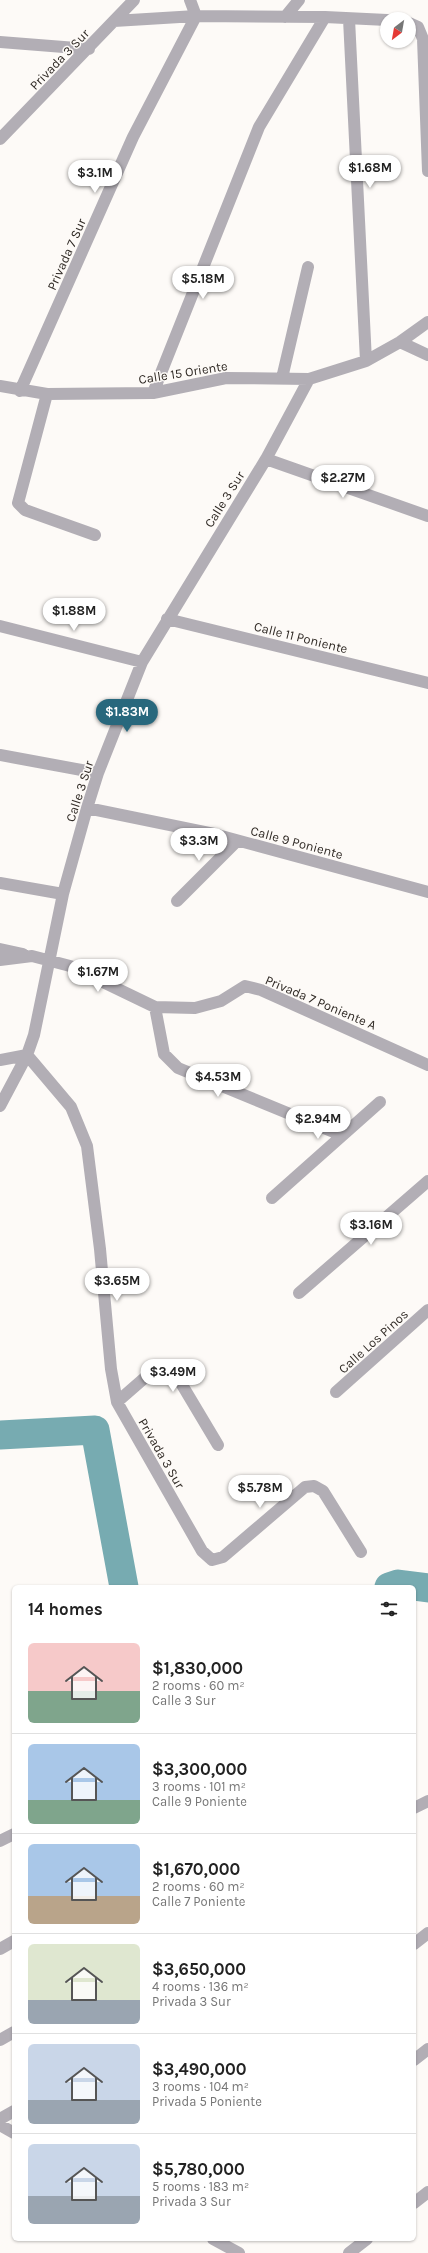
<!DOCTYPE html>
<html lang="en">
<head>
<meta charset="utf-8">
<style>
  :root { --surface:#fff; --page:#f6f6f6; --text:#222; --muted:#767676; --line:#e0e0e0; --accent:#28687d }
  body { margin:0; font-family:Karla,sans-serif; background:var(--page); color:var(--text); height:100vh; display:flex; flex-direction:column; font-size:15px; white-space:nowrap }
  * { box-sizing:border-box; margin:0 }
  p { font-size:13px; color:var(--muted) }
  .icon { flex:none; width:22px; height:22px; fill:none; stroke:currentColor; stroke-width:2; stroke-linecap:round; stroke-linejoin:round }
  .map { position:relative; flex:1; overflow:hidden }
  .drawer { position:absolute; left:12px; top:1585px; width:404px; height:656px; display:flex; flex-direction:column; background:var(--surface); border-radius:6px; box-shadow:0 1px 3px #0004 }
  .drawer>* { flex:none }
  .needle { width:26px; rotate:211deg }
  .fabs { position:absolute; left:380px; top:12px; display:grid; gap:8px }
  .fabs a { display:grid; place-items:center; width:36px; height:36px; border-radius:50%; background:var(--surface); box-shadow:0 1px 3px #0004; font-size:20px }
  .price { position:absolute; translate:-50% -34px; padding:0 9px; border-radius:14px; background:#fff; color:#222; font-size:13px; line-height:26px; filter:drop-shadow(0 1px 2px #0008) }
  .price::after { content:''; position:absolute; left:50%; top:24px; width:12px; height:9px; margin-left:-6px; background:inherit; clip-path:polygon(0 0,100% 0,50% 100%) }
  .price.current { background:var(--accent); color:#fff }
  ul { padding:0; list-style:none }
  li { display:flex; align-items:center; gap:12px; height:100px; padding:0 16px }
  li+li { border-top:1px solid var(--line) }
  li span { display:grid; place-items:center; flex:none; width:112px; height:80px; border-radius:6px; color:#555 }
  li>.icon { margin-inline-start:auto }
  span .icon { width:48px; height:48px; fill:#fffc; stroke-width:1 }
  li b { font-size:17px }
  h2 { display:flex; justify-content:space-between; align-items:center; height:48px; padding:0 16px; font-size:17px }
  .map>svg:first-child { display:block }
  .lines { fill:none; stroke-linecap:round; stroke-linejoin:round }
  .river { stroke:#77abb1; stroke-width:29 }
  .minor { stroke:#b2aeb5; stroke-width:12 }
  .labels { text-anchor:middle; stroke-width:3; stroke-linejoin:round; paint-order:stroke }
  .street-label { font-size:13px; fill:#302a25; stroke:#fdfaf7 }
</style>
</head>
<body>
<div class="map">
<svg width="428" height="2253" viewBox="0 0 428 2253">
  <rect width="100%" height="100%" fill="#fdfaf7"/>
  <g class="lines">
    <path class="river" d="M0 1435 95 1430 124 1587
      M389 1587 398 1584 428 1588"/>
    <path class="minor" d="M285 17 299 0
      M349 19 366 361
      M114 21 196 16 325 17 387 20
      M409 23 418 27 423 39 428 171
      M0 42 89 49
      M0 139 134 0
      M400 342 428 355
      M282 378 308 267
      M0 386 47 394 153 393 226 378 309 379 366 361 400 342 428 322
      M20 391 133 137 196 16 190 0
      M153 393 259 127 325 17
      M47 394 18 503 25 510 95 535
      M266 459 428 516
      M167 619 428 683
      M0 626 142 662
      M0 755 98 773
      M87 808 214 834 428 892
      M0 883 63 894
      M177 901 237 841
      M0 949 23 954
      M0 960 32 956 70 966 155 1007 195 1008 221 1001 245 986 261 990 428 1065
      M155 1007 164 1054 178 1068 341 1135
      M0 1060 27 1055 71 1107 87 1146 100 1249 111 1369 117 1402 202 1551 212 1560 223 1557 305 1487 314 1486 323 1491 361 1552
      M0 1106 27 1055 34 1035 63 894 87 808 98 773 142 662 266 459 309 379
      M272 1198 380 1102
      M299 1293 428 1181
      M336 1392 428 1310
      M117 1402 156 1368 165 1366 175 1373 218 1445
      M414 1808 428 1801
      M0 1841 14 1834
      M414 1944 428 1933
      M0 1949 14 1941
      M0 2040 14 2032
      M414 2060 428 2049
      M0 2119 14 2111
      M0 2125 14 2133
      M414 2203 428 2192
      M213 2239 239 2253
      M349 2253 367 2239"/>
  </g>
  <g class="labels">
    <g class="street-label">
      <text transform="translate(59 59) rotate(-46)" y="5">Privada 3 Sur</text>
      <text transform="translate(66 254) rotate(-66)" y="5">Privada 7 Sur</text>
      <text transform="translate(183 372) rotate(-9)" y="5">Calle 15 Oriente</text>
      <text transform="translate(224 499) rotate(-58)" y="5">Calle 3 Sur</text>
      <text transform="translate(301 637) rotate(14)" y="5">Calle 11 Poniente</text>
      <text transform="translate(79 791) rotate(-72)" y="5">Calle 3 Sur</text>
      <text transform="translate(297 842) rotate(15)" y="5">Calle 9 Poniente</text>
      <text transform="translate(321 1002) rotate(23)" y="5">Privada 7 Poniente A</text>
      <text transform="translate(373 1341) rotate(-42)" y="5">Calle Los Pinos</text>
      <text transform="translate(162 1453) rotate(60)" y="5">Privada 3 Sur</text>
    </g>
  </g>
</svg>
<div class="fabs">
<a><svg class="needle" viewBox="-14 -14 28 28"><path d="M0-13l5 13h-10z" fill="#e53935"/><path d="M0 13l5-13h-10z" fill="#767676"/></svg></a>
</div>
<b class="price" style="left:370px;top:189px">$1.68M</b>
<b class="price" style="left:95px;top:194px">$3.1M</b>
<b class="price" style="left:203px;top:300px">$5.18M</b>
<b class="price" style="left:343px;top:499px">$2.27M</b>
<b class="price" style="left:74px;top:632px">$1.88M</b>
<b class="price current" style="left:127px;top:733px">$1.83M</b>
<b class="price" style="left:199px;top:862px">$3.3M</b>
<b class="price" style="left:98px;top:993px">$1.67M</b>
<b class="price" style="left:218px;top:1098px">$4.53M</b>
<b class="price" style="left:318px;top:1140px">$2.94M</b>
<b class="price" style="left:371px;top:1246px">$3.16M</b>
<b class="price" style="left:117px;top:1302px">$3.65M</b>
<b class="price" style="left:173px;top:1393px">$3.49M</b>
<b class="price" style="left:260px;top:1509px">$5.78M</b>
<section class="drawer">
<h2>14 homes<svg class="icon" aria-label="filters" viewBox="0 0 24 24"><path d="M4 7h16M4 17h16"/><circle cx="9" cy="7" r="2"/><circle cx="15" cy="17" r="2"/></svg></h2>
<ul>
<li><span style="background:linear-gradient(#f6c9c9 60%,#7fa58c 0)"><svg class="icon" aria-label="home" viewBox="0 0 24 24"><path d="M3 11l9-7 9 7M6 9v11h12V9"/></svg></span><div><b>$1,830,000</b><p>2 rooms · 60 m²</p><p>Calle 3 Sur</p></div></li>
<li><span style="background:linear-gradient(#a9c7e8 70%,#7fa58c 0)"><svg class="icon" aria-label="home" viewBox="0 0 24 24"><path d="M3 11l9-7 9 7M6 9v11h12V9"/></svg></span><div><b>$3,300,000</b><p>3 rooms · 101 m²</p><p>Calle 9 Poniente</p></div></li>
<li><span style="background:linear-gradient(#a9c7e8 65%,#b9a48a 0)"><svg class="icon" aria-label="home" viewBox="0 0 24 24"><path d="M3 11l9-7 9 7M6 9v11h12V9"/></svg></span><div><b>$1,670,000</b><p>2 rooms · 60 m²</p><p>Calle 7 Poniente</p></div></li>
<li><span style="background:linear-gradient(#dfe7d0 70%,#9aa5b1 0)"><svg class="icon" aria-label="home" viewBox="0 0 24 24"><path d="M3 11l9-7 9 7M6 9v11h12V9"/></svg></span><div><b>$3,650,000</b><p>4 rooms · 136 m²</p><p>Privada 3 Sur</p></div></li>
<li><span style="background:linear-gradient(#c9d6e8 70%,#9aa5b1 0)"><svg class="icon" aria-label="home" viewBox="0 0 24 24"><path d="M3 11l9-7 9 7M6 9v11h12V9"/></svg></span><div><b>$3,490,000</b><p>3 rooms · 104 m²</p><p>Privada 5 Poniente</p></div></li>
<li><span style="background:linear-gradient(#c9d6e8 65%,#9aa5b1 0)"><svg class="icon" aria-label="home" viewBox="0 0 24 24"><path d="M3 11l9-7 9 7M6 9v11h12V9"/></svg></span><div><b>$5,780,000</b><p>5 rooms · 183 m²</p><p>Privada 3 Sur</p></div></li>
</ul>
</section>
</div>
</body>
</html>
